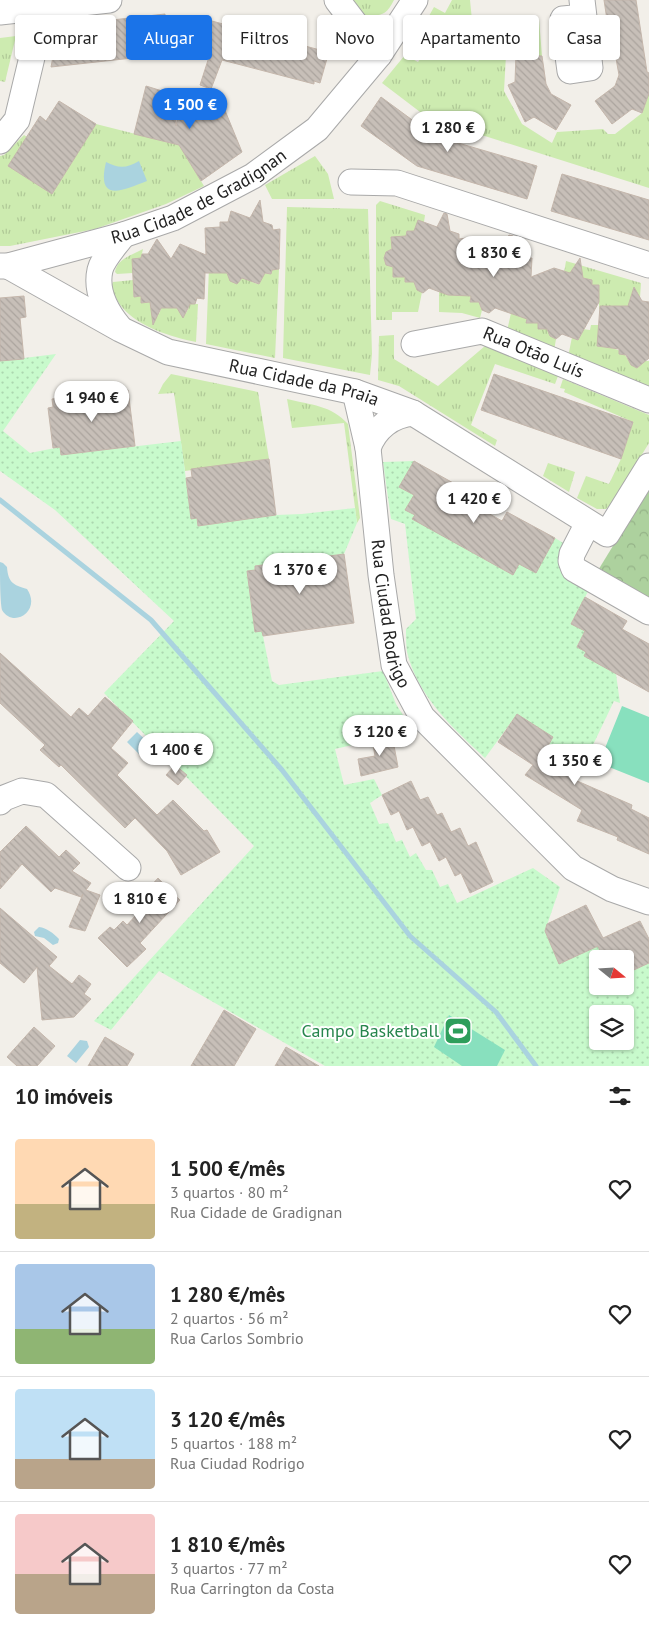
<!DOCTYPE html>
<html lang="pt">
<head>
<meta charset="utf-8">
<style>
  :root { --surface:#fff; --page:#f2f2f2; --text:#222; --muted:#767676; --line:#e0e0e0; --accent:#1a73e8 }
  body { margin:0; font-family:"PT Sans",sans-serif; background:var(--page); color:var(--text); height:100vh; display:flex; flex-direction:column; font-size:19px; white-space:nowrap }
  * { box-sizing:border-box; margin:0 }
  p { font-size:16px; color:var(--muted) }
  .icon { flex:none; width:28px; height:28px; fill:none; stroke:currentColor; stroke-width:2; stroke-linecap:round; stroke-linejoin:round }
  .map { position:relative; height:1066px; overflow:hidden }
  .side { display:flex; flex-direction:column; background:var(--surface); flex:1 }
  .side>* { flex:none }
  .guide { position:absolute; left:15px; top:15px; width:620px; height:45px; display:flex; gap:10px }
  .needle { width:32px; rotate:108deg }
  .buttons { position:absolute; left:589px; top:950px; display:grid; gap:10px }
  .buttons a { display:grid; place-items:center; width:45px; height:45px; border-radius:5px; background:var(--surface); box-shadow:0 1px 4px #0004; font-size:25px }
  .price { position:absolute; translate:-50% -42px; padding:0 11px; border-radius:18px; background:#fff; color:#222; font-size:16px; line-height:32px; filter:drop-shadow(0 1px 2px #0008) }
  .price::after { content:''; position:absolute; left:50%; top:30px; width:15px; height:11px; margin-left:-8px; background:inherit; clip-path:polygon(0 0,100% 0,50% 100%) }
  .price.on { background:var(--accent); color:#fff }
  ul { padding:0; list-style:none }
  li { display:flex; align-items:center; gap:15px; height:125px; padding:0 15px }
  li+li { border-top:1px solid var(--line) }
  li span { display:grid; place-items:center; flex:none; width:140px; height:100px; border-radius:5px; color:#555 }
  li>.icon { margin-inline-start:auto }
  span .icon { width:60px; height:60px; fill:#fffc; stroke-width:1 }
  li b { font-size:21px }
  h2 { display:flex; justify-content:space-between; align-items:center; height:60px; padding:0 15px; font-size:21px }
  .tag { padding:0 18px; border-radius:5px; background:var(--surface); box-shadow:0 1px 4px #0004; font-size:18px; line-height:45px }
  .tag.on { background:var(--accent); color:#fff }
  .map>svg:first-child { display:block }
  .grass { fill:url(#grass-tufts) }
  .forest { fill:url(#forest-crowns) }
  .park { fill:url(#park-dots); fill-rule:evenodd }
  .pitch { fill:#88e0be }
  .water { fill:#aad3df }
  .lines { fill:none; stroke-linecap:round; stroke-linejoin:round }
  .stream { stroke:#aad3df; stroke-width:5 }
  .building { fill:url(#building-back-hatch); stroke:#c4b6ab }
  .minor-casing { stroke:#a9a9a9; stroke-width:27 }
  .minor { stroke:#fff; stroke-width:25 }
  .labels { text-anchor:middle; stroke-width:4; stroke-linejoin:round; paint-order:stroke }
  .street-label { font-size:18px; fill:#222; stroke:#fff }
  .leisure-label { font-size:18px; fill:#27864d; stroke:#fff; text-anchor:end }
</style>
</head>
<body>
<div class="map">
<svg width="649" height="1066" viewBox="0 0 649 1066">
  <defs>
    <pattern id="grass-tufts" width="24" height="20" patternUnits="userSpaceOnUse" patternTransform="scale(1.25)"><rect width="24" height="20" fill="#cdebb0"/><path d="M3 7l-1-3M5 7V3M7 7l1-3M15 17l-1-3M17 17v-4M19 17l1-3" fill="none" stroke="#b0c997"/></pattern>
    <pattern id="forest-crowns" width="20" height="18" patternUnits="userSpaceOnUse" patternTransform="scale(1.25)"><rect width="20" height="18" fill="#add19e"/><path d="M2 6a3 3 0 1 1 6 0M12 15a3 3 0 1 1 6 0" fill="none" stroke="#95b388"/></pattern>
    <pattern id="park-dots" width="8" height="8" patternUnits="userSpaceOnUse" patternTransform="scale(1.25)"><rect width="8" height="8" fill="#c8facc"/><path d="M2 2h.1M6 6h.1" fill="none" stroke="#acd6af" stroke-width="1.8" stroke-linecap="round"/></pattern>
    <pattern id="building-back-hatch" width="6" height="6" patternUnits="userSpaceOnUse" patternTransform="scale(1.25)"><rect width="6" height="6" fill="#c7bfb8"/><path d="M-1 5l2 2M0 0l6 6M5-1l2 2" fill="none" stroke="#aba49e"/></pattern>
  </defs>
  <rect width="100%" height="100%" fill="#f2efe9"/>
  <path class="grass" d="M350 0H394C386 16 381 16 365 15Z
    M452 0H470L472 20C503 29 508 34 539 19L542 56 506 55 504 91 522 124 552 143 557 132 603 129 608 134H615L642 113 649 93V188L428 118 382 83 405 55 418 62 429 46 416 39 434 7 445 13Z
    M16 36 5 82 0 81V38Z
    M96 124 179 145 204 186 166 204 95 229 10 246H0V156L4 155 24 135 27 137 8 166 52 194Z
    M315 156 328 174 334 199H272L265 185Z
    M380 201 425 215 424 222 416 231H407L406 236 391 238 392 249 386 252 384 258 386 265 393 267V276L405 277V282H414L417 290 422 292 418 312H392V320H376V205Z
    M287 207 368 209 372 354 370 375 283 358Z
    M143 249 141 258 133 273 117 274 115 272C117 259 132 255 143 249Z
    M566 261 641 283 640 298 630 306H621L620 311 599 309V285H592L591 280 583 278 578 268H573L572 274 564 273Z
    M209 267H219L218 273H227L237 283 240 281 241 277H251L252 282 258 284 262 278V273L271 274 272 270 279 269 275 358 206 344Z
    M133 280 134 297 141 296 142 303 150 302 152 313 159 314 161 308H177L181 314 186 313 189 307 188 304H198L196 342C172 337 138 327 122 307 117 302 114 293 111 286L113 282Z
    M439 291 471 296 470 302H479L482 310 480 318 462 313 439 312Z
    M531 298 526 323H538V329H547L550 336 556 339 554 351 507 331 511 313Z
    M591 325H599L598 346C615 349 623 347 631 365L637 368 641 365 642 361H649V391L568 357 572 337 578 340 582 333V329L590 330Z
    M394 335V359L438 386 485 346 558 376 555 384 495 364 471 425 497 440 495 446 399 386 378 380 379 336Z
    M171 374 258 392 269 459 185 471 174 393 158 394 163 384Z
    M563 379 649 415V443L612 503 606 509H597L577 498 586 476 609 484 621 459 633 422 564 392 565 389 560 388Z
    M287 399C311 405 331 405 348 424L360 518 357 523 344 423 292 428Z
    M548 463 575 472 569 492 543 476Z"/>
  <path class="forest" d="M649 487V602L597 572Z"/>
  <path class="park" d="M56 354 3 431 30 453 60 447 61 455 181 441 191 518H197L198 526 276 515 302 514 355 508 357 523 344 554 255 566V570L247 572 255 632 262 631 272 681 279 685 383 671 396 704 413 731 335 749 344 785 374 779 382 795 370 803 379 824 388 823 396 842 402 840 410 857 416 853 426 870H432L440 887 448 884 457 903 533 868 560 887 545 931 559 964 598 946 603 959H598V986H625V974L649 963V1066H325L159 971 111 1030 94 1021 254 846 104 693 174 621 55 510 0 471V361ZM598 1014H625V1041H598Z
    M414 461 399 487 414 495 405 510 415 515 413 519 513 575 519 564 536 572 555 538 565 544 591 586 571 623 585 631 577 646 586 652 584 656 616 674 620 703 614 701 581 770 548 746 552 737 517 714 485 758C453 728 418 697 407 652 406 645 406 636 406 629L416 619 405 524 391 519 383 462Z"/>
  <path class="pitch" d="M622 706 649 717V783L599 763Z
    M449 1015 505 1050 497 1066H462L434 1047Z"/>
  <path class="water" d="M139 161 147 181C123 190 96 204 106 162 119 169 127 168 139 161Z
    M0 562 3 563 7 567C8 582 13 585 27 589 42 611 13 629 2 610 0 600 0 574 0 562Z
    M137 732 152 746 142 757 127 742Z
    M39 927C47 928 53 933 59 939L58 943 53 945 44 938 35 936 34 932Z
    M80 1040 87 1041 89 1047 76 1063 67 1056Z"/>
  <g class="lines">
    <path class="stream" d="M0 500 151 620 282 770 410 936 496 1012 536 1066"/>
  </g>
  <path class="building" d="M604 0H636L647 72 649 73V93L642 113 632 109 612 124 595 101 615 86 619 75 615 53H612Z
    M165 14 169 54 51 67 59 26Z
    M197 17 320 50 319 53 328 55 320 83 314 81V84L222 60 211 89 200 85 209 57 190 51Z
    M516 55 542 56 546 84 551 94 571 105 556 130 534 117 525 122 508 85 515 82Z
    M146 86 172 94 176 126 182 96 224 108 242 152 201 181 179 145 134 134Z
    M381 97 434 136 537 166 527 199 417 166 361 126Z
    M59 101 96 124 52 194 8 166 40 116 46 121Z
    M562 174 649 200V240L551 211Z
    M260 200 263 222 272 225 273 230 280 229 279 269 272 270 271 274 265 273 259 284 242 278 237 284 230 281 227 273H205L204 299 197 298 195 304H190L183 318 177 308H161L153 325 150 302 141 303V296L134 297 132 259 141 258 142 254H148L157 239 171 259 180 244 206 255 205 228 220 227V222H228L231 211 250 218Z
    M444 213 447 214 450 231 459 234V239L467 238 466 249 486 241 502 247 509 235 513 236 515 251 524 254V258H532L531 277 554 268 570 273 580 258 583 278 592 280V285H599V302L578 340 562 334 556 339 550 336 547 329H538V323H526L527 319 495 308 489 313 482 310 479 302H470L471 296 448 295 429 288 423 293 417 290 414 282H405V277H393V267L386 265 384 258 386 252 392 249 391 237 406 236 407 231H414L418 220 437 227Z
    M634 287 642 301 649 302V358L637 368 631 365 626 355 619 354V349L597 346 600 306H628Z
    M24 296 26 317 20 318 24 359 0 361V298Z
    M494 374 633 422 621 459 481 410Z
    M128 390 135 446 61 455 60 447 53 448 48 408 53 407 52 399Z
    M269 459 276 515 198 526 197 518 191 519 186 478 192 477 191 469Z
    M414 461 455 484 451 492 502 521 507 512 555 538 536 573 519 564 513 575 412 519 415 515 405 510 414 495 399 487Z
    M344 554 354 623 263 636 262 631 255 632 247 571 255 570V566Z
    M585 597 627 621 622 629 649 644V692L584 656 586 652 577 647 585 631 571 624Z
    M0 653 71 717 79 708 88 716 105 697 133 721 111 748 128 763 117 775 157 815 173 800 204 831 207 830 220 852 181 875 167 851 135 818 125 828 61 765 59 767 40 750 45 745 0 703Z
    M517 714 553 737 548 746 581 770 575 780 632 805 631 809 649 818V854L617 840 618 837 577 821 582 810 525 775 533 765 498 742Z
    M392 735 398 767 361 776 358 759 375 756 372 739Z
    M175 765 187 775 178 785 166 775Z
    M411 781 420 800 428 797 437 815 442 813 451 832 460 828 468 846 476 842 493 882 470 893 461 873 455 876 446 857 439 861 430 842 422 846 413 827 407 830 399 811 391 815 382 795Z
    M26 826 59 857 66 850 80 863 72 871 91 883 86 890 100 895 85 931 69 927 83 894 81 897 55 888 51 892 22 864 0 889V852Z
    M158 878 180 900 140 943 146 949 127 967 98 938 110 927 114 930 123 921 127 925 148 902 142 896Z
    M586 905 603 938 640 921 649 939V963L625 974V959H603L598 946 559 964 545 931 547 924Z
    M0 908 57 957 49 966 72 984 79 975 91 984 84 994 91 999 74 1017 42 1020 37 967 24 983 0 963Z
    M224 1010 256 1029 234 1066H191Z
    M34 1027 55 1046 37 1066H17L7 1057Z
    M105 1037 134 1054 127 1066H88Z
    M286 1047 319 1066H275Z"/>
  <g class="lines">
    <defs>
      <g id="minor">
        <path d="M337 0 379 55"/>
        <path d="M582 0 590 68 570 71 563 19 584 17"/>
        <path d="M0 12 109 0"/>
        <path d="M0 141 17 120 44 7"/>
        <path d="M351 182 397 183 649 265"/>
        <path id="s1" d="M0 266H8L123 235 173 218 253 176 317 129 379 55 415 0"/>
        <path id="s2" d="M8 266 120 329 168 352 355 392 413 413 607 534 649 466"/>
        <path d="M119 327C106 311 95 292 100 270 103 258 116 245 123 235"/>
        <path id="s3" d="M414 344 482 331 649 400"/>
        <path id="s4" d="M355 392 368 448 381 575 394 665 422 717 573 868 612 889 649 902"/>
        <path d="M368 448C375 428 392 415 413 413"/>
        <path d="M588 523 572 554 571 561 574 569 649 612"/>
        <path d="M0 802 4 798 22 791 46 795 128 868"/>
      </g>
    </defs>
    <use href="#minor" class="minor-casing"/>
    <use href="#minor" class="minor"/>
  </g>
  <defs>
    <symbol id="stadium-square" viewBox="-11 -11 22 22"><rect x="-9" y="-9" width="18" height="18" rx="4" fill="#2e9e5b" stroke="#fff"/><path d="M0-5a6.5 5 0 1 0 0 10a6.5 5 0 1 0 0-10ZM-3.5-1.8h7v3.6h-7Z" fill="#fff"/></symbol>
  </defs>
  <g fill-rule="evenodd">
    <use href="#stadium-square" x="442" y="1015" width="32" height="32"/>
  </g>
  <g class="labels">
    <g class="street-label">
      <text dy="6" stroke="none"><textPath href="#s1" startOffset="212">Rua Cidade de Gradignan</textPath></text>
      <text dy="6" stroke="none"><textPath href="#s3" startOffset="125">Rua Otão Luís</textPath></text>
      <text dy="6" stroke="none"><textPath href="#s2" startOffset="321">Rua Cidade da Praia</textPath></text>
      <text dy="6" stroke="none"><textPath href="#s4" startOffset="225">Rua Ciudad Rodrigo</textPath></text>
    </g>
    <g class="leisure-label">
      <text x="439" y="1037">Campo Basketball</text>
    </g>
  </g>
</svg>
<div class="buttons">
<a><svg class="needle" viewBox="-14 -14 28 28"><path d="M0-13l5 13h-10z" fill="#e53935"/><path d="M0 13l5-13h-10z" fill="#767676"/></svg></a>
<a><svg class="icon" aria-label="layers" viewBox="0 0 24 24"><path d="M12 4l9 5-9 5-9-5zM3 14l9 5 9-5"/></svg></a>
</div>
<b class="price on" style="left:190px;top:130px">1 500 €</b>
<b class="price" style="left:448px;top:153px">1 280 €</b>
<b class="price" style="left:494px;top:278px">1 830 €</b>
<b class="price" style="left:92px;top:423px">1 940 €</b>
<b class="price" style="left:474px;top:524px">1 420 €</b>
<b class="price" style="left:300px;top:595px">1 370 €</b>
<b class="price" style="left:380px;top:757px">3 120 €</b>
<b class="price" style="left:176px;top:775px">1 400 €</b>
<b class="price" style="left:575px;top:786px">1 350 €</b>
<b class="price" style="left:140px;top:924px">1 810 €</b>
<div class="guide">
<a class="tag">Comprar</a>
<a class="tag on">Alugar</a>
<a class="tag">Filtros</a>
<a class="tag">Novo</a>
<a class="tag">Apartamento</a>
<a class="tag">Casa</a>
</div>
</div>
<section class="side">
<h2>10 imóveis<svg class="icon" aria-label="filters" viewBox="0 0 24 24"><path d="M4 7h16M4 17h16"/><circle cx="9" cy="7" r="2"/><circle cx="15" cy="17" r="2"/></svg></h2>
<ul>
<li><span style="background:linear-gradient(#ffd9b3 65%,#c2b280 0)"><svg class="icon" aria-label="home" viewBox="0 0 24 24"><path d="M3 11l9-7 9 7M6 9v11h12V9"/></svg></span><div><b>1 500 €/mês</b><p>3 quartos · 80 m²</p><p>Rua Cidade de Gradignan</p></div><svg class="icon" aria-label="heart" viewBox="0 0 24 24"><path d="M12 20l-8-8c-3-5 5-10 8-4 3-6 11-1 8 4z"/></svg></li>
<li><span style="background:linear-gradient(#a9c7e8 65%,#8fb573 0)"><svg class="icon" aria-label="home" viewBox="0 0 24 24"><path d="M3 11l9-7 9 7M6 9v11h12V9"/></svg></span><div><b>1 280 €/mês</b><p>2 quartos · 56 m²</p><p>Rua Carlos Sombrio</p></div><svg class="icon" aria-label="heart" viewBox="0 0 24 24"><path d="M12 20l-8-8c-3-5 5-10 8-4 3-6 11-1 8 4z"/></svg></li>
<li><span style="background:linear-gradient(#bfe0f5 70%,#b9a48a 0)"><svg class="icon" aria-label="home" viewBox="0 0 24 24"><path d="M3 11l9-7 9 7M6 9v11h12V9"/></svg></span><div><b>3 120 €/mês</b><p>5 quartos · 188 m²</p><p>Rua Ciudad Rodrigo</p></div><svg class="icon" aria-label="heart" viewBox="0 0 24 24"><path d="M12 20l-8-8c-3-5 5-10 8-4 3-6 11-1 8 4z"/></svg></li>
<li><span style="background:linear-gradient(#f6c9c9 60%,#b9a48a 0)"><svg class="icon" aria-label="home" viewBox="0 0 24 24"><path d="M3 11l9-7 9 7M6 9v11h12V9"/></svg></span><div><b>1 810 €/mês</b><p>3 quartos · 77 m²</p><p>Rua Carrington da Costa</p></div><svg class="icon" aria-label="heart" viewBox="0 0 24 24"><path d="M12 20l-8-8c-3-5 5-10 8-4 3-6 11-1 8 4z"/></svg></li>
</ul>
</section>
</body>
</html>
